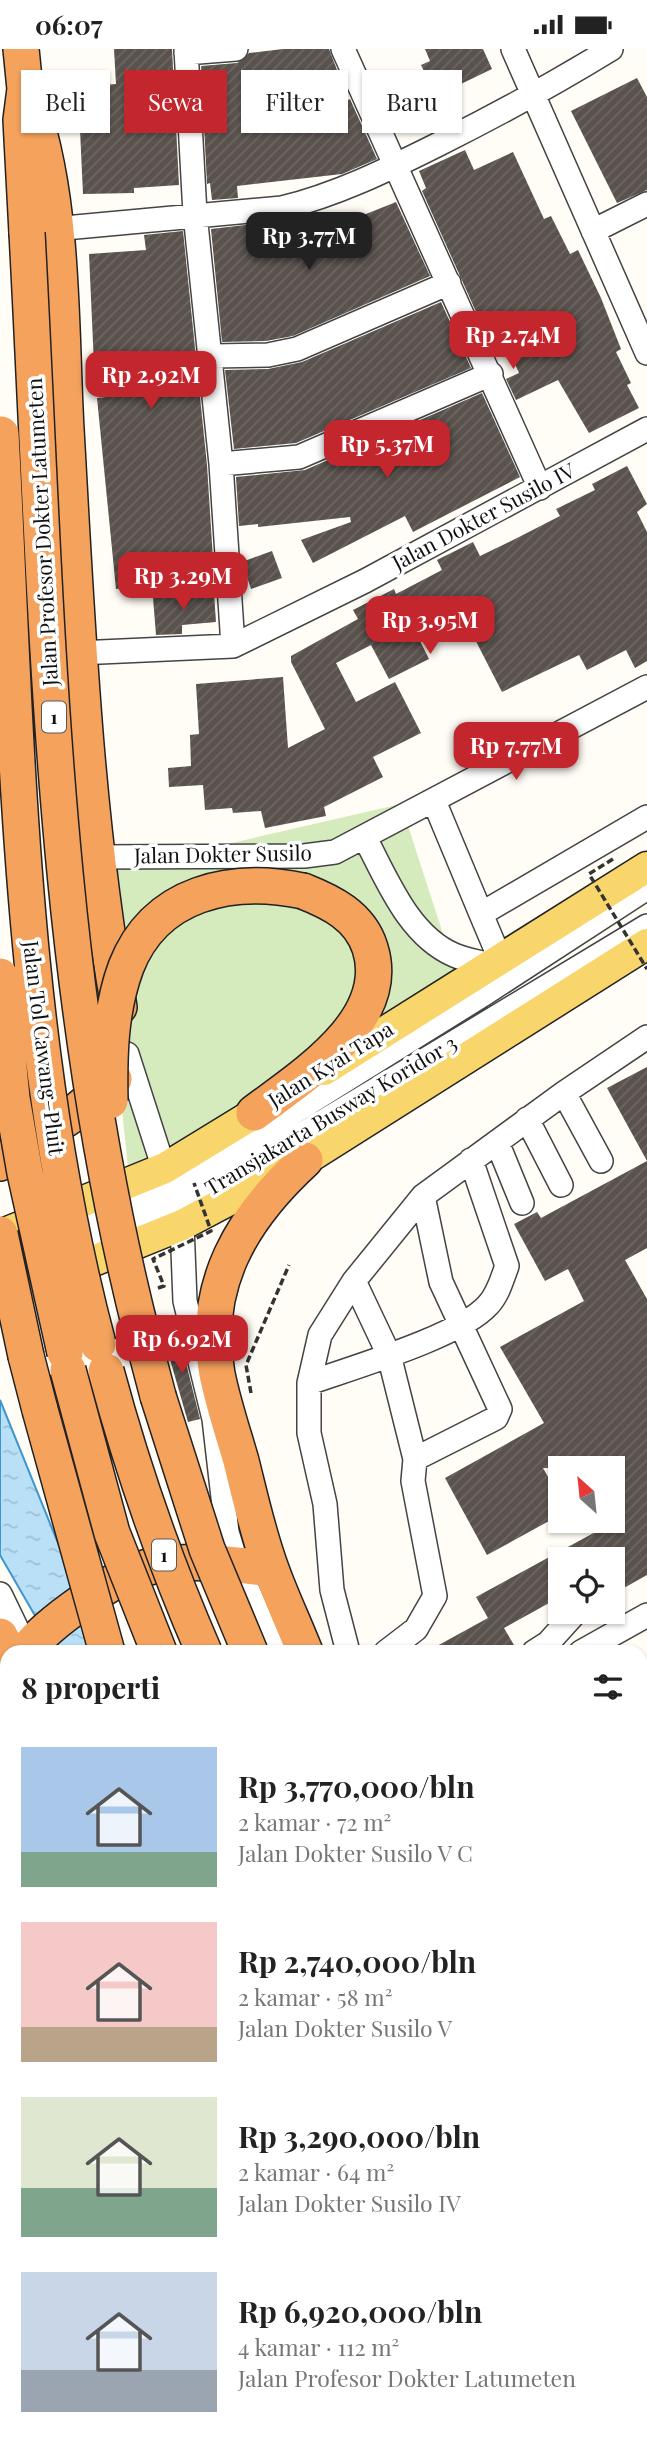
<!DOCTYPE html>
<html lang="id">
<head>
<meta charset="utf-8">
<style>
  :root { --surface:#fff; --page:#f6f6f6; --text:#222; --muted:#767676; --accent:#c4262e }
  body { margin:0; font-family:"Playfair Display",serif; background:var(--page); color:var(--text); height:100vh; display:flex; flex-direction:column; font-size:26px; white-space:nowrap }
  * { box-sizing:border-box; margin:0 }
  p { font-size:23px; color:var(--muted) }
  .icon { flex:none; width:38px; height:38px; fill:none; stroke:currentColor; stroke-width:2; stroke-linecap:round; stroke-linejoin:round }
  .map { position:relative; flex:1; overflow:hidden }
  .panel { position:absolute; left:0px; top:1596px; width:648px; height:800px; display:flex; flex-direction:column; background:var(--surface); border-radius:21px 21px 0 0; box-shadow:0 2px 5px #0004 }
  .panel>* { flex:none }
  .banner { position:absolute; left:21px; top:21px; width:606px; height:63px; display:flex; gap:14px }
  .needle { width:46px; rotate:333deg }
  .buttons { position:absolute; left:548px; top:1407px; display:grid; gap:14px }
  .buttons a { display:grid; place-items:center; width:77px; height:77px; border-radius:0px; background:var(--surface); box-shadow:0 2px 5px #0004; font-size:35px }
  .price { position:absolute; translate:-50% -60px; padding:0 16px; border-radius:14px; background:var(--accent); color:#fff; font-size:23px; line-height:46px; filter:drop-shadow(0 2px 4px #0008) }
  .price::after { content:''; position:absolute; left:50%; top:42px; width:21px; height:16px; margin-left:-10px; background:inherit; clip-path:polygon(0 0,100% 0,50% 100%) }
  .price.current { background:#222; color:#fff }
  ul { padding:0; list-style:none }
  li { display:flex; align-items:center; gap:21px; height:175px; padding:0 21px }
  li span { display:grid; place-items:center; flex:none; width:196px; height:140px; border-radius:0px; color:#555 }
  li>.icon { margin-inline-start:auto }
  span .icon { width:84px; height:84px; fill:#fffc; stroke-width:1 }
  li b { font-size:30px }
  h2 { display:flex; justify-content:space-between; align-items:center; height:84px; padding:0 21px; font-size:30px }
  .chip { padding:0 24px; border-radius:0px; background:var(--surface); box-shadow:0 2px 5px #0004; font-size:24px; line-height:63px }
  .chip.current { background:var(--accent); color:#fff }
  .status { display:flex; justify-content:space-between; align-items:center; height:49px; padding:0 35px; background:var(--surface); direction:ltr }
  .status svg { height:19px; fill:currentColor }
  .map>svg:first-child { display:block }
  .grass { fill:#d5ebbd }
  .water { fill:url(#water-ripples); stroke:#3f96cf; stroke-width:2 }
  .building { fill:url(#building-hatch) }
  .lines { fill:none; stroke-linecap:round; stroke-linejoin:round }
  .minor-casing { stroke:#444; stroke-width:26 }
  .major-casing { stroke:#222; stroke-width:33 }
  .highway-casing { stroke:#222; stroke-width:38 }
  .path { stroke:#333; stroke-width:3.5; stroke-dasharray:7 3.5; stroke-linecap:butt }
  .minor { stroke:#fff; stroke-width:23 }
  .major { stroke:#f9d66b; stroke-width:30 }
  .highway { stroke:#f5a25d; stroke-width:35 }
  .highway-bridge-casing { stroke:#222; stroke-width:38; stroke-linecap:butt }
  .path-bridge { stroke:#333; stroke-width:3.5; stroke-dasharray:7 3.5; stroke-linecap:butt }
  .highway-bridge { stroke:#f5a25d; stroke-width:35 }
  .labels { text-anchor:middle; stroke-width:7; stroke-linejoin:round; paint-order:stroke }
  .shield { fill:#fff; stroke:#585858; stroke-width:2 }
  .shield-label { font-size:19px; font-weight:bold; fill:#111 }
  .street-label { font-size:21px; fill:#111; stroke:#fff }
</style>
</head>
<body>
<div class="status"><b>06:07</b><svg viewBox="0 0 49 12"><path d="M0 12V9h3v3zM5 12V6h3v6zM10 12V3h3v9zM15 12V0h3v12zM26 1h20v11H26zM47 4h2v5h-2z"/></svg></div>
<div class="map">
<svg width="647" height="2395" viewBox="0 0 647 2395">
  <defs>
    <pattern id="water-ripples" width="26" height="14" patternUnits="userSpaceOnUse" patternTransform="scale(1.75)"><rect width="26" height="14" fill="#b9e0f7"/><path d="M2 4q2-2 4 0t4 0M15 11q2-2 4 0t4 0" fill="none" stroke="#9ebfd3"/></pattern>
    <pattern id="building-hatch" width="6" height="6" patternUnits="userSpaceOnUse" patternTransform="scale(1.75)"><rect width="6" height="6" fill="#5a524d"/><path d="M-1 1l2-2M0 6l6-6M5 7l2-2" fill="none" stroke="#6d6662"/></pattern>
  </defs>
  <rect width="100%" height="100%" fill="#fffdf5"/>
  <path class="grass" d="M401 755 466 956 128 1118 97 825Z"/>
  <path class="water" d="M0 1351 75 1536 110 1603H56L0 1506Z"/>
  <path class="building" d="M114 0H172L179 136 134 139V144L83 145 78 38 116 35Z
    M283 0H329L339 26 316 38 327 61 350 50 377 110 342 125 237 137 238 149 212 151 210 134 207 135 201 17 237 14 249 4Z
    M425 0H483L492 20 436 47 421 16 430 12Z
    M637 29 647 48V141L617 154 571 62Z
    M465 101 474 121 513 103 544 170 551 167 570 205 578 201 601 249 621 300 616 303 631 334 627 336 639 359 589 384 558 331 516 351 506 330 519 324 507 297 494 303 422 142 426 139 419 122Z
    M396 153 430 227 293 287 266 292 222 293 211 180 314 168 316 185Z
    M183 182 207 416 213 510 157 518 159 535 116 540 97 349 151 343 149 313 94 316 89 205 146 201 144 186Z
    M441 253 471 319 296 394 234 400 225 321 268 320 302 313Z
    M482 344 520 428 413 483 405 467 313 514 301 491 351 473 350 468 258 478V475L239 477 236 428 305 421Z
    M627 417 647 455 637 463 647 483V612L635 619 626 601 587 621 579 606 502 643 464 569 420 592 429 610 389 630 371 596 336 614 356 653 395 633 421 684 373 708 383 728 324 758 326 767 265 779 261 762 233 764 232 759 205 761 203 736 169 738 168 719 191 717 190 686 199 685 196 635 283 628 288 699 325 680 291 613V607L358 570 353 561 394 540 396 545 442 521 437 511 473 493 480 507 517 489 560 467 556 460 595 441 592 435Z
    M272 502 282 529 251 540 242 513Z
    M214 544 216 573 182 576V585L156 586 153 549Z
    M647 1018V1199L625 1211 647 1250V1526L622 1540 612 1524V1510H560V1548L504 1579 518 1603H426L488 1569 476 1548 612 1474V1419H543L560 1449V1466L487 1506 445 1429 544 1374 500 1298 584 1252 568 1220 545 1232 514 1175 537 1163 541 1169 647 1112 607 1039Z
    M178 1282 200 1370 188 1373 163 1286Z"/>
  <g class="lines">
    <defs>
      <path id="minor" d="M186 0 195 165 221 415 233 597
        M343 0 540 439
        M513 0 647 304
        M186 4 236 0
        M54 180 282 159C336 146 387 121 437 96 497 66 554 35 611 0
        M593 182 647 155
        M212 307 268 306 297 300 449 234
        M221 415 299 408 491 325
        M78 604 233 597 365 532 647 380
        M434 752 481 865
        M365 789C387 830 408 886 454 906 465 911 479 913 491 916
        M95 808 304 807 335 803 647 638
        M500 910 481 865 647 768
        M127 1005 182 1176 185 1252 214 1370 227 1483 237 1516 275 1603
        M564 1044 647 988
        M527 1070 561 1136
        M497 1093 522 1154
        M0 1206 171 1137 217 1111 484 945 647 839
        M0 1228 178 1157 213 1139 647 877
        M354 1232 389 1306 415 1410 413 1432 435 1547 416 1580 386 1603
        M309 1334C351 1319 461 1287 488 1256 498 1246 502 1230 507 1217L471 1111
        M415 1410 496 1369 500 1360 441 1233 423 1147
        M0 1545 28 1603
        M348 1603 332 1541 325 1455 309 1384V1334L320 1286 354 1232 423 1147 564 1044 601 1112
        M534 1603 548 1594 576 1563
        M581 1603 647 1566
        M640 1670 647 1680
        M0 1702 7 1699
        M641 1704 647 1699
        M0 1783 7 1795
        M0 1862 7 1875
        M640 1868 647 1864
        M0 1929 7 1925
        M0 1973 7 1969
        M0 2183 7 2179
        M0 2204 7 2200
        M0 2287 7 2296
        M0 2350 7 2345
        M311 2389 313 2395
        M585 2389 592 2395
        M34 2395 45 2389"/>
      <path id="major" d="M324 1021 647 818
        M0 1186 165 1119 273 1053
        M59 1226 182 1176 305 1111 647 895"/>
      <path id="highway" d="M21 0 25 40 21 71 27 184
        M25 40C65 142 60 271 66 380 77 573 85 767 119 958
        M254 1064C303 1027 393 971 370 899 360 867 331 853 303 842
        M305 1111C242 1169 201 1236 217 1325 223 1355 233 1384 241 1412 250 1448 258 1485 271 1520 281 1548 294 1575 305 1603
        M0 1114 72 1066 114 1030
        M142 1286 158 1347
        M26 1307 40 1361
        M0 1587 9 1603
        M25 1603C48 1574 117 1524 153 1517 191 1510 233 1515 271 1520
        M640 2144 647 2163
        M640 2246 647 2252
        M640 2303 647 2309
        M540 2389 546 2395"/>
    </defs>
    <use href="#minor" class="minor-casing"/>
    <use href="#major" class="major-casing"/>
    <use href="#highway" class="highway-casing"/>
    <path class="path" d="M251 1344 246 1316 289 1216"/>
    <use href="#minor" class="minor"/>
    <use href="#major" class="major"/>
    <use href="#highway" class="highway"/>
    <defs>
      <path id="highway-bridge" d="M27 184C47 553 50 926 142 1286
        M1 385C17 689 19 998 98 1295
        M0 927 12 1049 25 1124 65 1304
        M110 1052C109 1007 110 961 126 918 155 843 232 827 303 842
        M0 1185 26 1307
        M68 1321 112 1484 159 1603
        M106 1322C132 1419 164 1511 204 1603
        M158 1347 207 1500 250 1603
        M40 1361 107 1603"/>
    </defs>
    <use href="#highway-bridge" class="highway-bridge-casing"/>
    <path class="path-bridge" d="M613 810 589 825 647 920
      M158 1239 164 1237 153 1210 211 1182 194 1134"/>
    <use href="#highway-bridge" class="highway-bridge"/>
  </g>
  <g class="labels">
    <g class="shield">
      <rect x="42" y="652.5" width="24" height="31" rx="5"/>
      <rect x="152" y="1490.5" width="24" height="31" rx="5"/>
    </g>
    <g class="shield-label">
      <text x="54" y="675">1</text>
      <text x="164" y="1513">1</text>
    </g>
    <g class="street-label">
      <text transform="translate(484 468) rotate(-28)" y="7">Jalan Dokter Susilo IV</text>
      <text transform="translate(43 483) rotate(-93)" y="7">Jalan Profesor Dokter Latumeten</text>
      <text transform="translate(223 806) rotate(-1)" y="7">Jalan Dokter Susilo</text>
      <text transform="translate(43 999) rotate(83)" y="7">Jalan Tol Cawang–Pluit</text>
      <text transform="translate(331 1016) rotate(-32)" y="7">Jalan Kyai Tapa</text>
      <text transform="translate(331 1067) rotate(-31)" y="7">Transjakarta Busway Koridor 3</text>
    </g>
  </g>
</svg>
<div class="buttons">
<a><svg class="needle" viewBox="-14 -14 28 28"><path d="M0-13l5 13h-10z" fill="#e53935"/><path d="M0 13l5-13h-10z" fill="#767676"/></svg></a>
<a><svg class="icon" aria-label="locate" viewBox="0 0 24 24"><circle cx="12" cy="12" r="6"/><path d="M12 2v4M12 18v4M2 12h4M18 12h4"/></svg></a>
</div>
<b class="price current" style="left:309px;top:223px">Rp 3.77M</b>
<b class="price" style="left:513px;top:322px">Rp 2.74M</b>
<b class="price" style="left:151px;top:362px">Rp 2.92M</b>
<b class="price" style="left:387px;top:431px">Rp 5.37M</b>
<b class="price" style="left:183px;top:563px">Rp 3.29M</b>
<b class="price" style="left:430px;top:607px">Rp 3.95M</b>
<b class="price" style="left:516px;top:733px">Rp 7.77M</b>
<b class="price" style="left:182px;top:1326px">Rp 6.92M</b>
<div class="banner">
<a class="chip">Beli</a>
<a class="chip current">Sewa</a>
<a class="chip">Filter</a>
<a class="chip">Baru</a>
</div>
<section class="panel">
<h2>8 properti<svg class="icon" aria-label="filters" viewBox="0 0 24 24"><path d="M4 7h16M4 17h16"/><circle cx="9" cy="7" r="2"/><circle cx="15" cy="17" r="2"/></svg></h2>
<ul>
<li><span style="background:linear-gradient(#a9c7e8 75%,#7fa58c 0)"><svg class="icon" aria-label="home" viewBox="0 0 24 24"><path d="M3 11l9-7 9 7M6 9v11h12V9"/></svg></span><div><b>Rp 3,770,000/bln</b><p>2 kamar · 72 m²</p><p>Jalan Dokter Susilo V C</p></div></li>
<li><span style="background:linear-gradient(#f6c9c9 75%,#b9a48a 0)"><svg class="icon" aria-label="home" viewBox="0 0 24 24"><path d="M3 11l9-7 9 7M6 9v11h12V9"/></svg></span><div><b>Rp 2,740,000/bln</b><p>2 kamar · 58 m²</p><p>Jalan Dokter Susilo V</p></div></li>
<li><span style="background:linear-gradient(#dfe7d0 65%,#7fa58c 0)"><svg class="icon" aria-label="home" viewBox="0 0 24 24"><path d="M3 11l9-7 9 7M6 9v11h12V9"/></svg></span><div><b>Rp 3,290,000/bln</b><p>2 kamar · 64 m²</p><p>Jalan Dokter Susilo IV</p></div></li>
<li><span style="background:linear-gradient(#c9d6e8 70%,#9aa5b1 0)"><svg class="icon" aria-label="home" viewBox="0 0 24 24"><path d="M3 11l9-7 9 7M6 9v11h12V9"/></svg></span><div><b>Rp 6,920,000/bln</b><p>4 kamar · 112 m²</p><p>Jalan Profesor Dokter Latumeten</p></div></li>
</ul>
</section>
</div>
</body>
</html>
